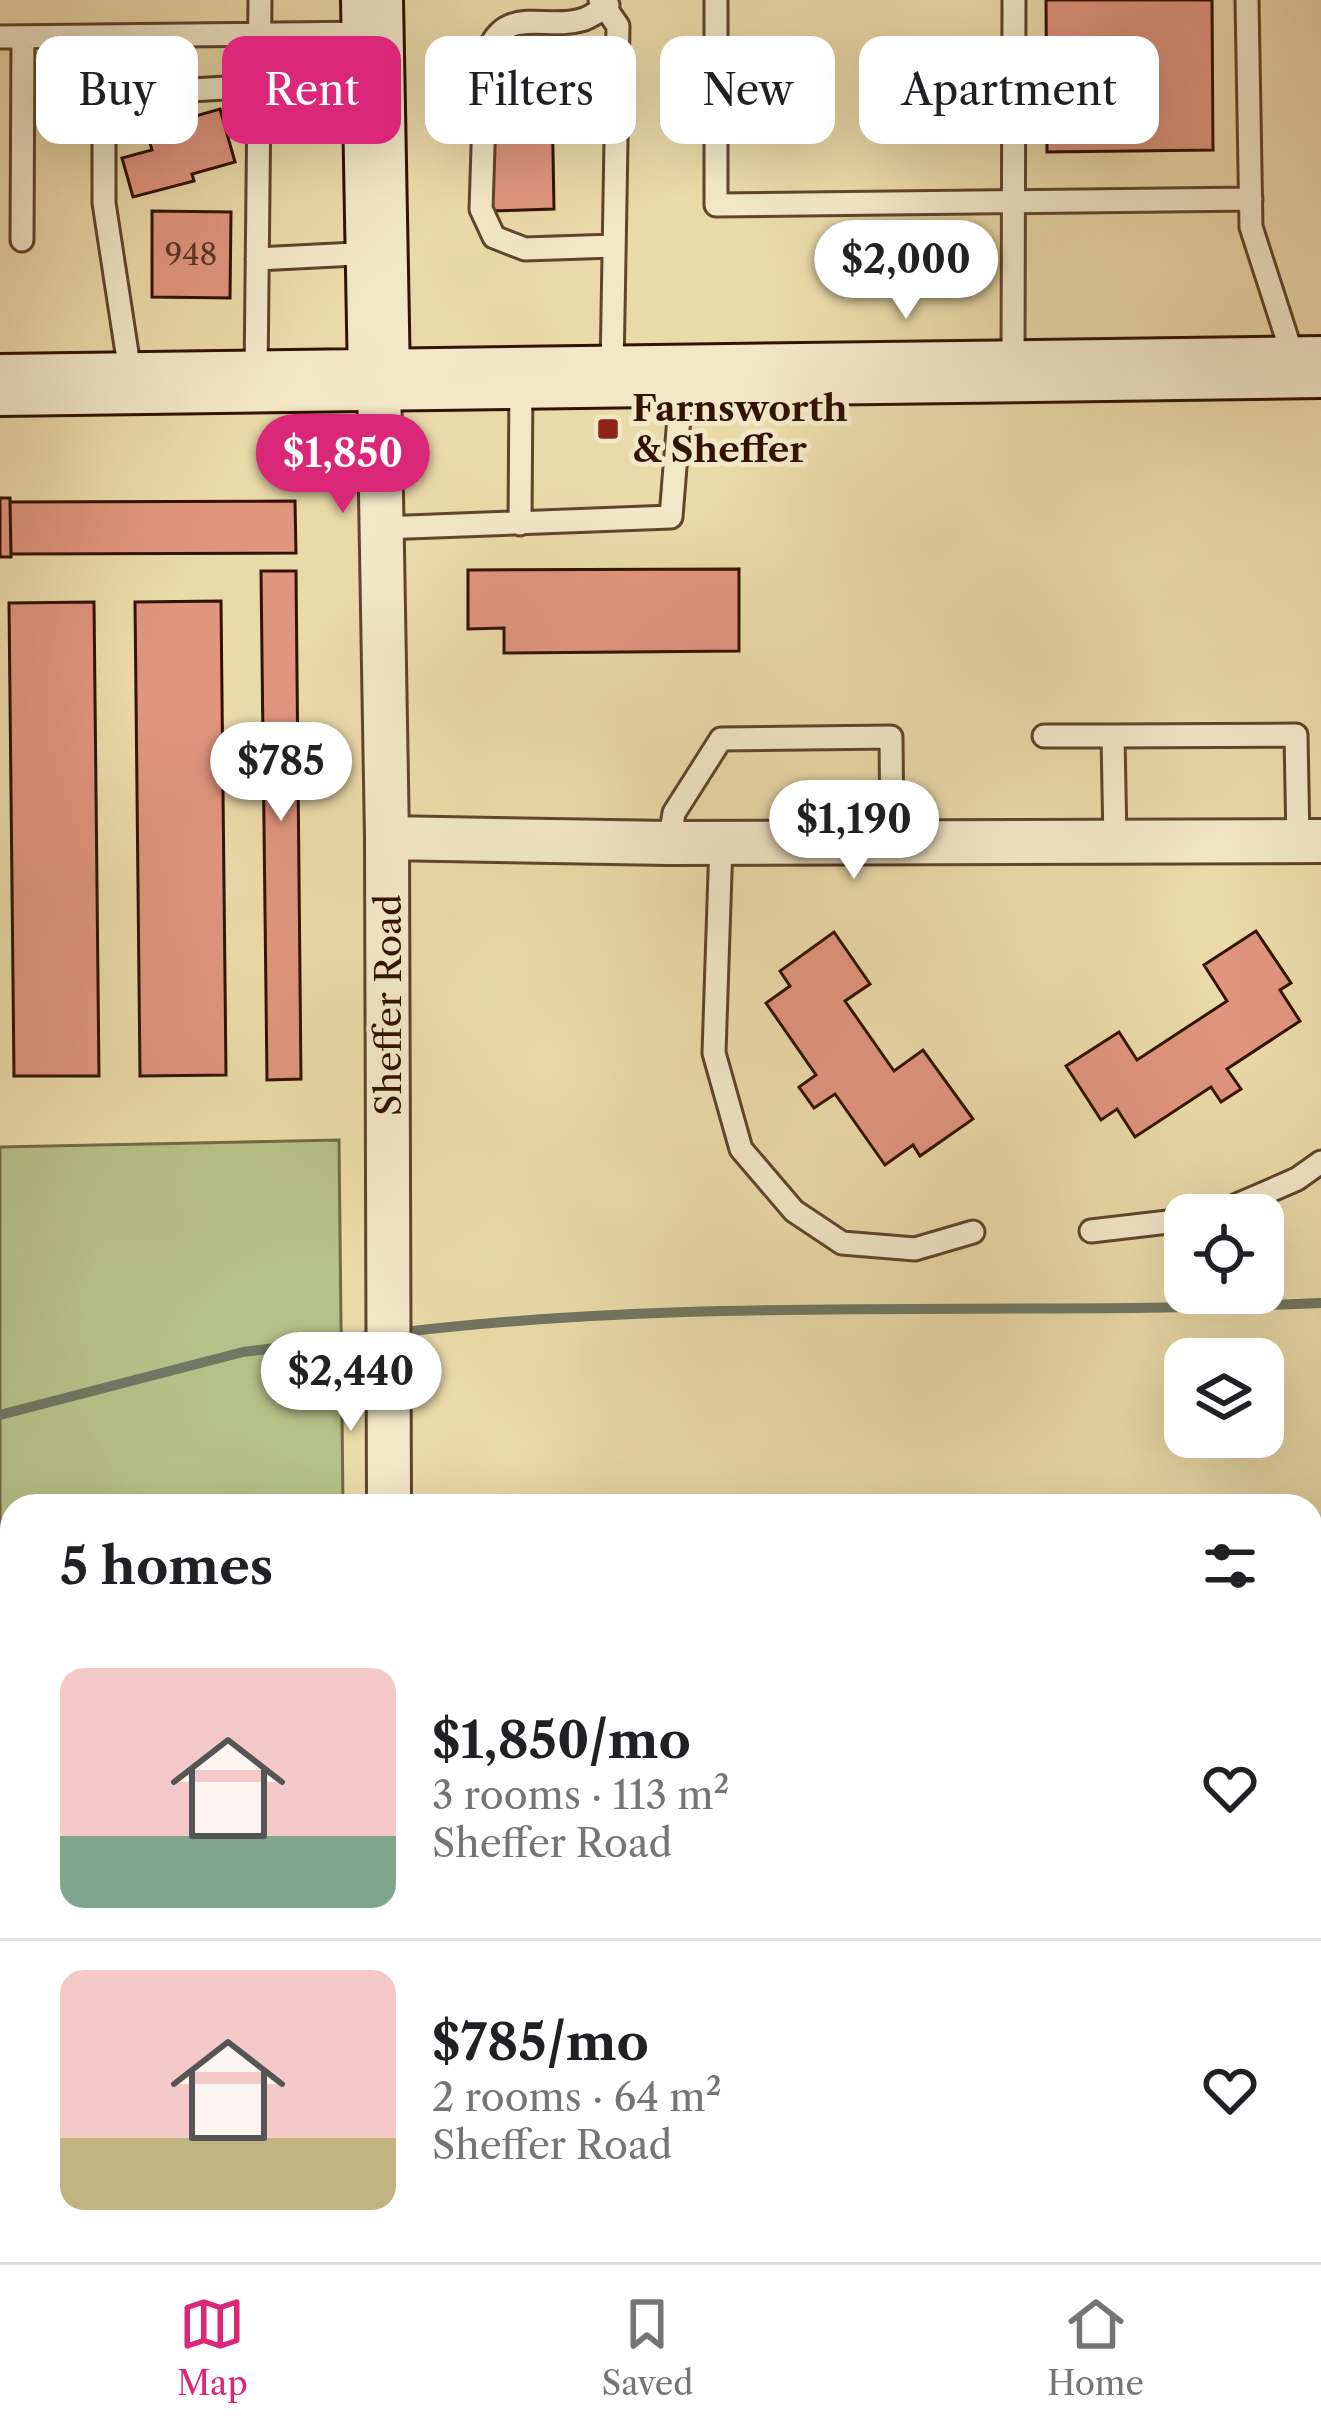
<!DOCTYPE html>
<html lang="en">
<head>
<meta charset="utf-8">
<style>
  :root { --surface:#fff; --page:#f2f2f2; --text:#202124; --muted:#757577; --line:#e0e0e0; --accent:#db2777 }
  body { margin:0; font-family:"Libre Caslon Text",serif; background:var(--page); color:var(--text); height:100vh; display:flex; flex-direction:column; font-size:45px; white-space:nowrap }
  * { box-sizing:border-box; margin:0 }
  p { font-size:39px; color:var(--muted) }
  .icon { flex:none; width:66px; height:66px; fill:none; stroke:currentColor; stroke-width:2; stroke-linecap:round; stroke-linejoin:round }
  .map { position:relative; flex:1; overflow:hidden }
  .sheet { position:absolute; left:0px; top:1494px; width:1323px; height:768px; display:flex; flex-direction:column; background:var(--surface); border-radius:36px 36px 0 0; box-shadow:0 12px 48px #0002 }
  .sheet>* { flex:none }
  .top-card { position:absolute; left:36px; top:36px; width:1251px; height:108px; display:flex; gap:24px }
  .buttons { position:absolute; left:1164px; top:1194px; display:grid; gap:24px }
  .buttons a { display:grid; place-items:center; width:120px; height:120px; border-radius:24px; background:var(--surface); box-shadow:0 12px 48px #0002; font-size:60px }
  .price { position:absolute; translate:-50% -102px; padding:0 27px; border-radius:42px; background:#fff; color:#222; font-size:39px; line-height:78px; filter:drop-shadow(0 3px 6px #0008) }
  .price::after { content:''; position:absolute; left:50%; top:72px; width:36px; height:27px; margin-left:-18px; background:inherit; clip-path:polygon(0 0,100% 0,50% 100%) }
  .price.selected { background:var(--accent); color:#fff }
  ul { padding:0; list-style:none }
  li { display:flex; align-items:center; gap:36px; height:300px; padding:0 60px }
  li+li { border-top:3px solid var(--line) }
  li span { display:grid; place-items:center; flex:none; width:336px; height:240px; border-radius:24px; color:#555 }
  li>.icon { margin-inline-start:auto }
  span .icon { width:144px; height:144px; fill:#fffc; stroke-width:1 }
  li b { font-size:51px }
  h2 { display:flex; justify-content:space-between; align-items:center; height:144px; padding:0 60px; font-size:51px }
  .pill { padding:0 42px; border-radius:24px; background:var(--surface); box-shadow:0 12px 48px #0002; font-size:42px; line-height:108px }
  .pill.selected { background:var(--accent); color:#fff }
  .menu { display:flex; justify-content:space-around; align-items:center; height:168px; border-top:3px solid var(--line); background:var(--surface); font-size:33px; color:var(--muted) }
  .menu a { display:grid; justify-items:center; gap:6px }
  .menu .selected { color:var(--accent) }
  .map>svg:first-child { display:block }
  .green { fill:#b6c089; stroke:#746946; stroke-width:3 }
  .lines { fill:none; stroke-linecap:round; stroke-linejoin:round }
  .stream { stroke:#707763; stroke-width:10 }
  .building { fill:#e0957f; stroke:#321202; stroke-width:3 }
  .lane-casing { stroke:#60442c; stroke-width:27 }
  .street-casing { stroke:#60442c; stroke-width:48 }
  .secondary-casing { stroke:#321202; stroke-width:66 }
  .lane { stroke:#f2e7c7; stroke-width:21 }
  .street { stroke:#f2e7c7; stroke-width:42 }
  .secondary { stroke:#f2e7c7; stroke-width:60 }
  .poi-dot { fill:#8f2418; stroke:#f2e7c7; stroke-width:4.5 }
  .labels { text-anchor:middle; stroke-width:10; stroke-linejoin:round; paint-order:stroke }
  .number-label { font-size:30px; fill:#5e3321 }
  .poi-label { font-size:36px; font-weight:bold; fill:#321202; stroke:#f2e7c7; text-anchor:start }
  .street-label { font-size:36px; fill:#321202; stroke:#f2e7c7 }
</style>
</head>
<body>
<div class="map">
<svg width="1321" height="2262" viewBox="0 0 1321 2262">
  <rect width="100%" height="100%" fill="#ebdaa9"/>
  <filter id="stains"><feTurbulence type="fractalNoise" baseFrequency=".00167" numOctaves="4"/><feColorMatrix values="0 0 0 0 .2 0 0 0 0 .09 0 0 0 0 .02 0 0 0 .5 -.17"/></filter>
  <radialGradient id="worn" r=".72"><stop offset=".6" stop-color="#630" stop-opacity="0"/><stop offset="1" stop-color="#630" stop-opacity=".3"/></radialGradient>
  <path class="green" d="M339 1140 343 1506H12V1931H0V1147Z"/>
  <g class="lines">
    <path class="stream" d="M396 1333C704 1295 1012 1317 1321 1303
      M0 1415 243 1352 377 1335"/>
  </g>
  <path class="building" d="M1046 0H1212L1213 150 1047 152Z
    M552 97 554 209 491 211 489 98Z
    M220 109 235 162 192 174 194 181 133 197 122 158 152 150 146 130Z
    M152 211 231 212 230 298 152 297Z
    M0 498H10L11 557H0Z
    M295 501 296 553 11 554 10 502Z
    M739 569V651L504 653V628L468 629V570Z
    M261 571H296L301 1079 267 1080Z
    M221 601 226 1075 140 1076 135 602Z
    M94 602 99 1076H14L9 603Z
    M1256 931 1291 983 1280 990 1300 1021 1227 1069 1241 1089 1221 1102 1211 1087 1135 1137 1117 1109 1101 1120 1066 1066 1119 1032 1137 1060 1227 1001 1204 965Z
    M834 932 870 984 845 1001 894 1071 923 1050 973 1119 920 1156 913 1145 885 1165 835 1094 814 1108 799 1087 816 1075 766 1003 790 986 780 971Z
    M215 2250H262V2262H189V2258H216Z"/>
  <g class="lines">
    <defs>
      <path id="lane" d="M600 0 618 26 612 371
        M716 0V205L1251 199
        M1247 0 1251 227 1294 360
        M608 5C600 10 590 18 581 20 544 31 503 3 486 57L481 209 494 237 525 249 614 246
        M123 36 125 93
        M0 37 372 33
        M260 127 373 126
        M22 240 23 37
        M257 259 375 253
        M1013 365 1014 0
        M256 377 260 0
        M131 379 104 203V95L260 86
        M520 524 521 380
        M382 528 671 517 682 380
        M1044 736H1113L1115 842
        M1113 736 1296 735 1298 842
        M669 843 674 813 721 739 891 737 892 842
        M721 843 714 1053 741 1149 794 1211 842 1243 915 1249 973 1232
        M1214 1215 1297 1179 1321 1162
        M1091 1231 1185 1220"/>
      <path id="street" d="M379 379 387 838 389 1506
        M387 838 669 843 1321 841
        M1311 2243H1321
        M381 2257 844 2250"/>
      <path id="secondary" d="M372 0 379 379
        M0 385 1321 367"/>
    </defs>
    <use href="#lane" class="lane-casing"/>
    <use href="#street" class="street-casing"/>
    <use href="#secondary" class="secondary-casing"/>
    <use href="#lane" class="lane"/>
    <use href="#street" class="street"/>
    <use href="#secondary" class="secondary"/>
  </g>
  <rect class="poi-dot" x="596" y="417" width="24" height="24" rx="6"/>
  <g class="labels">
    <g class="number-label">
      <text x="191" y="265">948</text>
    </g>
    <g class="poi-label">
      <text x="632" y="421">Farnsworth<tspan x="632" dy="41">&amp; Sheffer</tspan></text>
    </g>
    <g class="street-label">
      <text transform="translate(388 1005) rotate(-90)" y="13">Sheffer Road</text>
    </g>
  </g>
  <rect width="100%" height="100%" filter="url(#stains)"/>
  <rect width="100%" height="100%" fill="url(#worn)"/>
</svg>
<div class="buttons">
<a><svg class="icon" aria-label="locate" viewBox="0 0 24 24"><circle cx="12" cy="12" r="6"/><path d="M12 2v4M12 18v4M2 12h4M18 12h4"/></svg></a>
<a><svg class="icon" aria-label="layers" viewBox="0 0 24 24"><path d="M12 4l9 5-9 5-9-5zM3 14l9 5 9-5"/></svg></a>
</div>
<b class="price" style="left:906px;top:322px">$2,000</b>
<b class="price selected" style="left:343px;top:516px">$1,850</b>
<b class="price" style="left:281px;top:824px">$785</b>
<b class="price" style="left:854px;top:882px">$1,190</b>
<b class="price" style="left:351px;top:1434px">$2,440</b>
<div class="top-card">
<a class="pill">Buy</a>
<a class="pill selected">Rent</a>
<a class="pill">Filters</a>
<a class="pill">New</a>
<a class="pill">Apartment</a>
</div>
<section class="sheet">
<h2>5 homes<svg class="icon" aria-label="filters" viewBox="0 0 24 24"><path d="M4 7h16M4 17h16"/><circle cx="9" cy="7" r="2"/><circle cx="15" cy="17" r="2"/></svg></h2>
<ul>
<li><span style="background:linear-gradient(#f6c9c9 70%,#7fa58c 0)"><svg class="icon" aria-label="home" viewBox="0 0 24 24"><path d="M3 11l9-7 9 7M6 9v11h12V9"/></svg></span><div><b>$1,850/mo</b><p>3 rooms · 113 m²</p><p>Sheffer Road</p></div><svg class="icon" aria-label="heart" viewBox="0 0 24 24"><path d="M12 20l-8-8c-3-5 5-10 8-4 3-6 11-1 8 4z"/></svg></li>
<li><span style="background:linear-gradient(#f6c9c9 70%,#c2b280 0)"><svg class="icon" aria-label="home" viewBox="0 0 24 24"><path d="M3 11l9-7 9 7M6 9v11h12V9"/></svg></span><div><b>$785/mo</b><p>2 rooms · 64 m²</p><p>Sheffer Road</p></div><svg class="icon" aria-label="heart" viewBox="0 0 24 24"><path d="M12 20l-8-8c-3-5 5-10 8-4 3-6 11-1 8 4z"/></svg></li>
</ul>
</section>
</div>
<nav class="menu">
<a class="selected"><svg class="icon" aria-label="map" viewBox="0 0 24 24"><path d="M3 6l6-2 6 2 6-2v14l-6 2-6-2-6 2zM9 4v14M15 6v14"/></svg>Map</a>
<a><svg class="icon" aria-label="saved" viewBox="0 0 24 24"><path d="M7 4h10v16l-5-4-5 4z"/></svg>Saved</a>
<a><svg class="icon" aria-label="home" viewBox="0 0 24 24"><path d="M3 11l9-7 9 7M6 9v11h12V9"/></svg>Home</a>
</nav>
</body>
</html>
